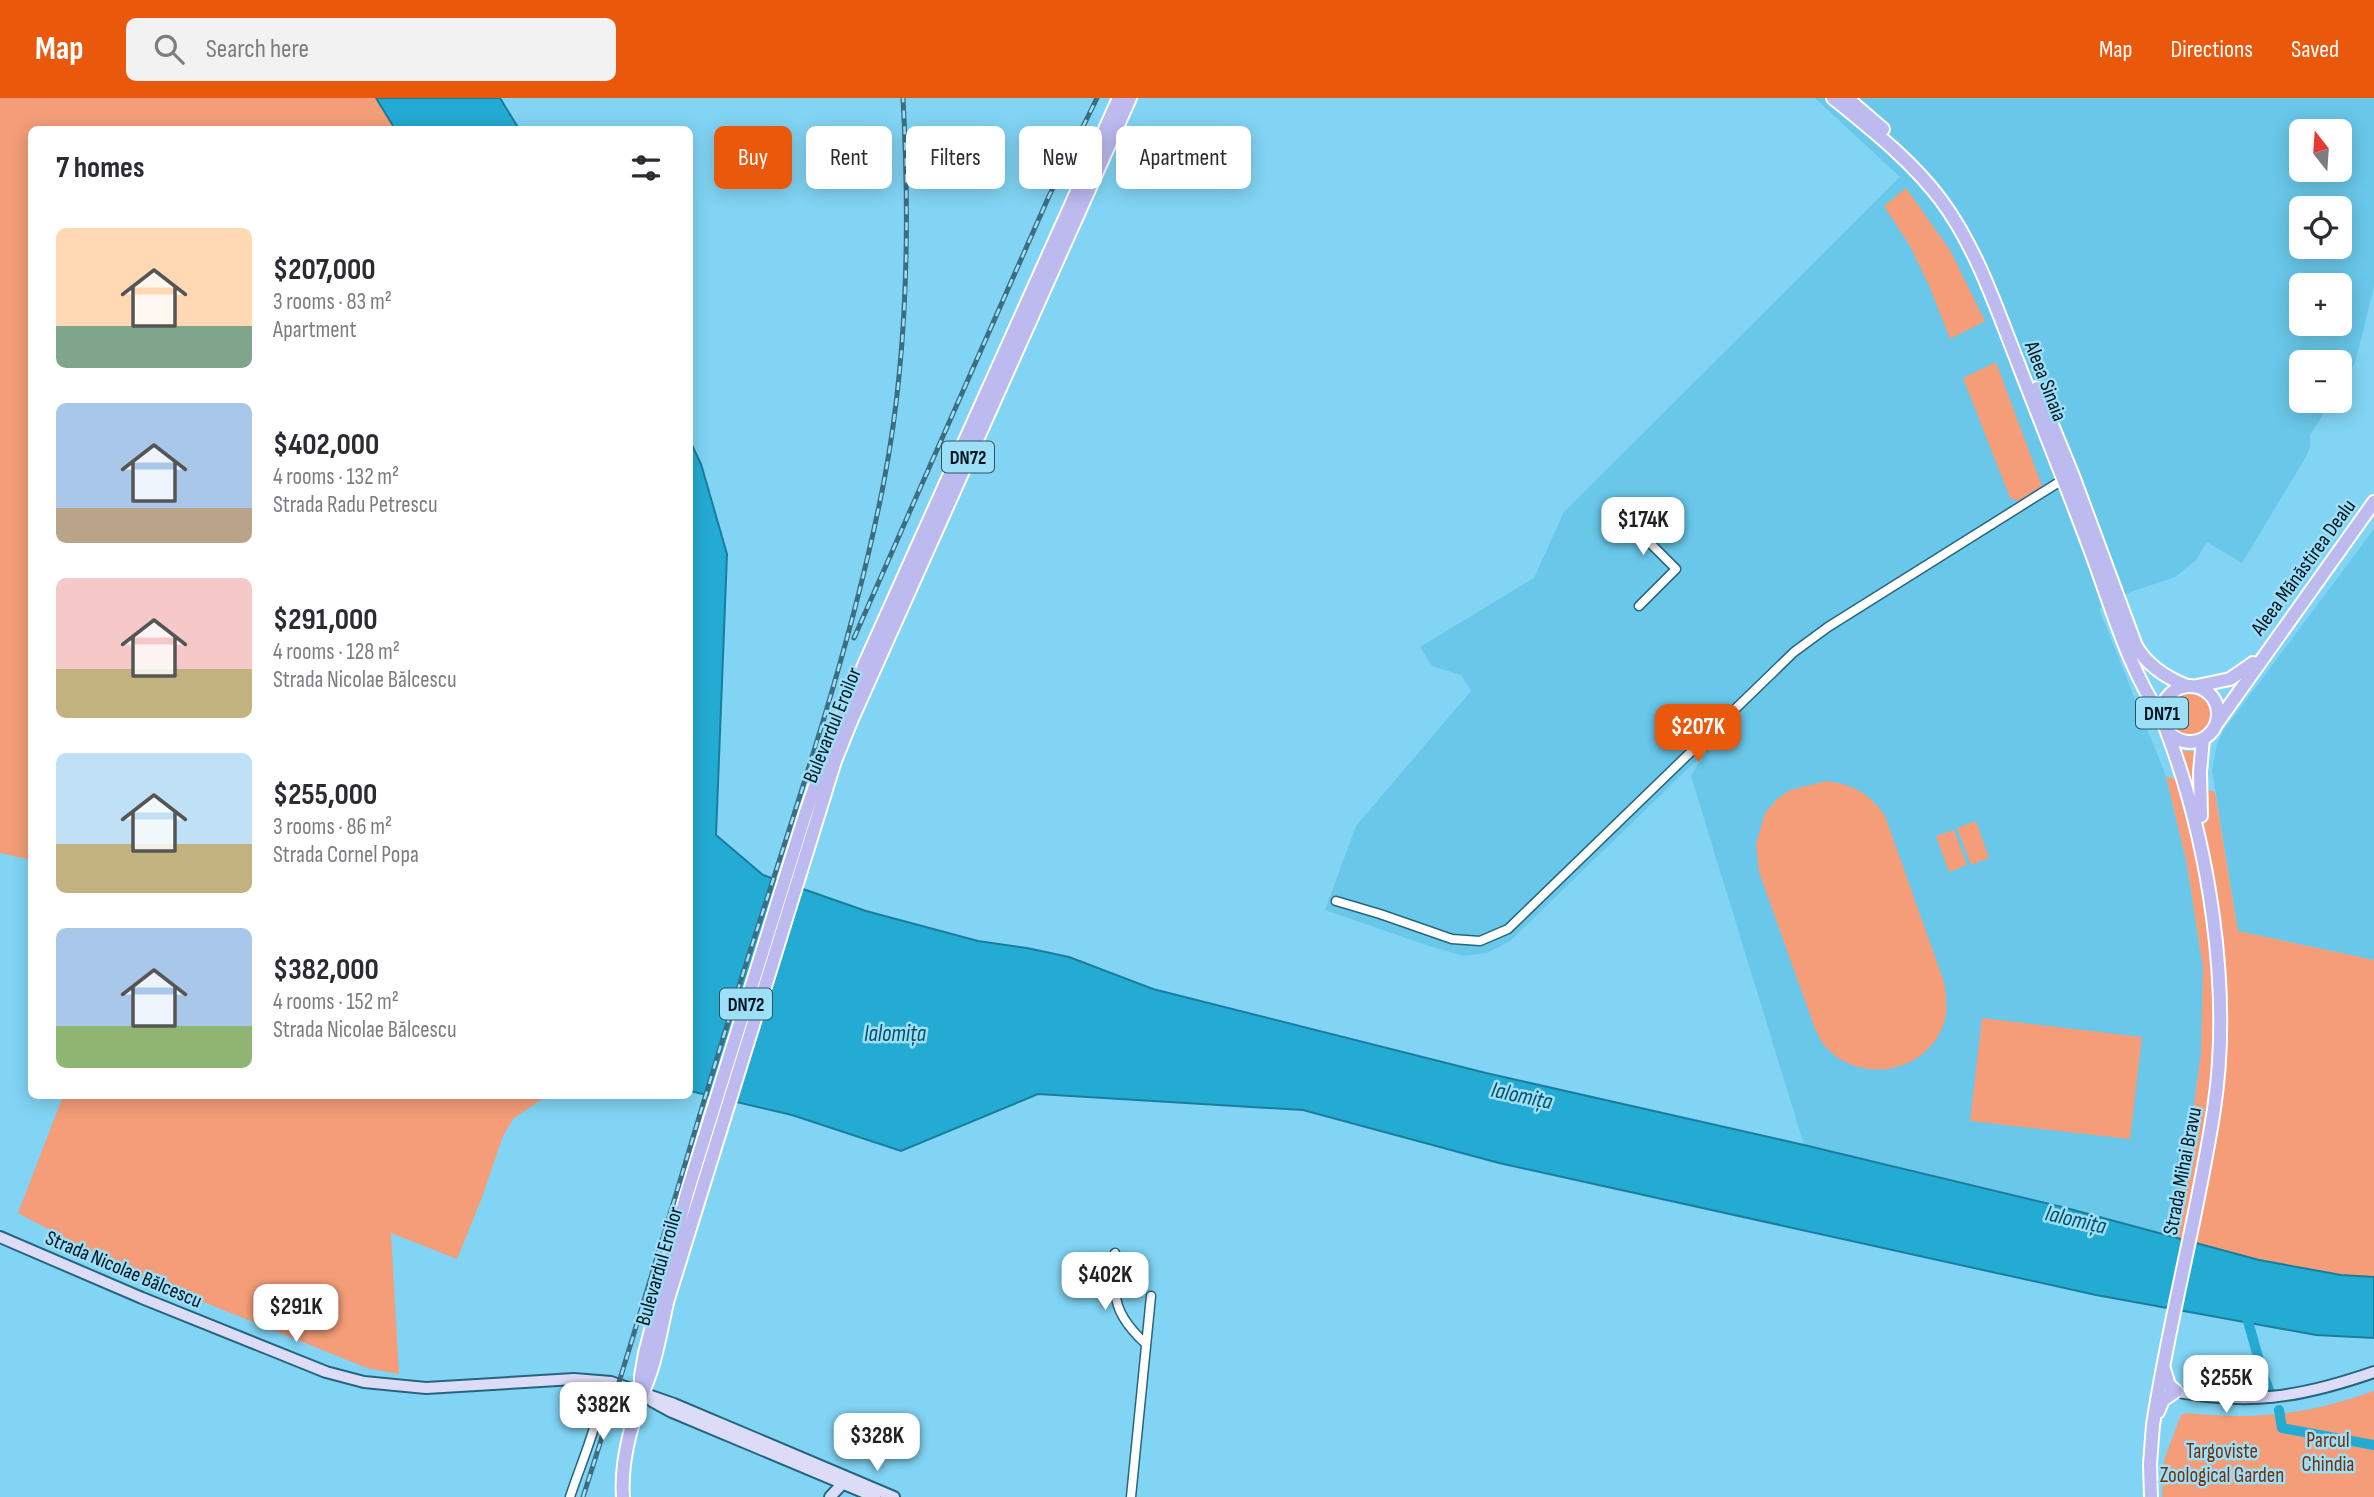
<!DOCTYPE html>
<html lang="en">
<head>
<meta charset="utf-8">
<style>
  :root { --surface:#fff; --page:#f2f2f3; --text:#2b2b33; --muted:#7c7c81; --accent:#ea580c }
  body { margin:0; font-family:"Sofia Sans Condensed",sans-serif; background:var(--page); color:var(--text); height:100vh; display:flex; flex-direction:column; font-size:26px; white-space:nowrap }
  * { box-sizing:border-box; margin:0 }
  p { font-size:23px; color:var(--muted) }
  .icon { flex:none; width:38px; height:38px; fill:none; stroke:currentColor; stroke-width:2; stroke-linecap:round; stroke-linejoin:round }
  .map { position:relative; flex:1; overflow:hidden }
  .side { position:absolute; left:28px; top:28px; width:665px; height:973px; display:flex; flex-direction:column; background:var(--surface); border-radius:10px; box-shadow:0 4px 18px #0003 }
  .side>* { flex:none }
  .guide { position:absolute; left:714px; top:28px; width:665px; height:63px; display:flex; gap:14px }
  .needle { width:46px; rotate:343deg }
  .fabs { position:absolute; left:2289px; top:21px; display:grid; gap:14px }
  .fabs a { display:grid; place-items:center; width:63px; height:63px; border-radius:10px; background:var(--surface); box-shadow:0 4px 18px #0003; font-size:35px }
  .price { position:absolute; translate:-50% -60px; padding:0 16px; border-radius:14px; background:#fff; color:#222; font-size:23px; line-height:46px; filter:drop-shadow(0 2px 4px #0008) }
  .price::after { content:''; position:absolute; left:50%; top:42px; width:21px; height:16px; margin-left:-10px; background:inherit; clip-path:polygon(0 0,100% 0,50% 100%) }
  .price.selected { background:var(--accent); color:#fff }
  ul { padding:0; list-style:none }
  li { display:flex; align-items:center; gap:21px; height:175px; padding:0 28px }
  li span { display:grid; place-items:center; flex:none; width:196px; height:140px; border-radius:10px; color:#555 }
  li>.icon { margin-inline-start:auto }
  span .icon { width:84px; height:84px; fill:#fffc; stroke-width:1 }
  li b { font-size:30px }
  h2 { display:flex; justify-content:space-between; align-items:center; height:84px; padding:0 28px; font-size:30px }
  .chip { padding:0 24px; border-radius:10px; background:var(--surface); box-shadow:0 4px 18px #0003; font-size:24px; line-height:63px }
  .chip.selected { background:var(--accent); color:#fff }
  header { display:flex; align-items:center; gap:42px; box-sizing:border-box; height:98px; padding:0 35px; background:var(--accent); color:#fff }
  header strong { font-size:33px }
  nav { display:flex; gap:38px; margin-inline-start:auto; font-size:24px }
  .search { width:490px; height:63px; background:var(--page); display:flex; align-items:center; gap:18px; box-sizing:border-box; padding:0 24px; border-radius:10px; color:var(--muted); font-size:26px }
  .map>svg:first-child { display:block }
  .built { fill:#69c7e9; fill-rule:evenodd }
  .green { fill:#f49d78 }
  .water { fill:#24abd3; stroke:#197e9d; stroke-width:2 }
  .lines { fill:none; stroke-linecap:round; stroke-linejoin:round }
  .canal { stroke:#24abd3; stroke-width:10 }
  .street-casing { stroke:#25667d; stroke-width:11 }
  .secondary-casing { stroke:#25667d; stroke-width:14 }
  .primary-casing { stroke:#fff; stroke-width:16 }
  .street { stroke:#fff; stroke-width:8 }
  .secondary { stroke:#dddcf7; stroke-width:10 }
  .primary { stroke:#bcbaef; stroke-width:12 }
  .rail-casing { stroke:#3c6d81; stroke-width:5 }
  .rail { stroke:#9edff8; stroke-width:2.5; stroke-dasharray:8; stroke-linecap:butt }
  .labels { text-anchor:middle; stroke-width:5; stroke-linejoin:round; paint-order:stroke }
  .shield { fill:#9edff8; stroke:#2f525f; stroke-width:2 }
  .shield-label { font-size:19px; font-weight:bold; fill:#00151e }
  .street-label { font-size:21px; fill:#00151e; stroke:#9edff8 }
  .park-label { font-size:21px; fill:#763009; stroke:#9edff8 }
  .water-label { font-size:23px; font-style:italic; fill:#054f64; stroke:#9edff8 }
</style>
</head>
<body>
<header>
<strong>Map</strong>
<div class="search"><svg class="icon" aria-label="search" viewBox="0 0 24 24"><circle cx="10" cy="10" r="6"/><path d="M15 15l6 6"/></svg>Search here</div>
<nav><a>Map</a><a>Directions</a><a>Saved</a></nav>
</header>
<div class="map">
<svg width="2374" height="1399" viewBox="0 0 2374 1399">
  <rect width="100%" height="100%" fill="#81d4f4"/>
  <path class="built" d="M1815 0H2374V188L2355 265 2340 290V264H2301V303H2332L2310 337V350L2304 362 2242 465 2207 444 2196 462 2175 479 2131 494 2099 511 2166 678 2187 767 2203 870 2201 954 2186 1067 2172 1138 1804 1047 1691 678 1707 652 1510 843 1487 855 1464 858 1429 848 1325 812 1356 728 1471 593 1461 577 1432 568 1420 549 1534 480 1564 414 1900 79ZM2301 33H2340V72H2301ZM2301 110H2340V149H2301ZM2301 187H2340V226H2301Z
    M2374 431V862L2238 833 2212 672 2217 646 2223 633Z"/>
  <path class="green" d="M0 0H376L395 31 32 32 31 762 0 755Z
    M1906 90 1950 152 1985 223 1950 241 1930 190 1910 148 1884 108Z
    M1996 264 2042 388 2018 403 2010 400 1963 280Z
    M2169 616a21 21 0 1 1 42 0a21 21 0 1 1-42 0Z
    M2180 652 2195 654 2200 652 2196 688 2215 694 2238 833 2374 862V1179C2305 1176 2239 1157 2172 1138L2186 1067 2201 954 2203 870 2187 767 2166 678 2188 685Z
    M1827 683C1854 687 1869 695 1885 718L1944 884C1946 896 1948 909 1945 922 1930 975 1859 989 1824 947 1820 942 1817 934 1814 928L1759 774 1756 746 1765 715 1777 701 1790 692Z
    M1976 723 1989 760 1971 767 1957 730Z
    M1954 732 1967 767 1949 774 1936 738Z
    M1982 920 2142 939 2130 1041 1970 1023Z
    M63 998H547L514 1020 503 1038 481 1102 457 1161 391 1135 399 1276 367 1270 201 1203 149 1185 18 1115Z
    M2374 1293V1399H2162L2164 1362 2181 1317 2187 1315C2258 1322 2306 1317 2374 1293Z"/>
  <path class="water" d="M376 0H500L519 31H395Z
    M690 343 701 366 727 456 716 737 763 777 866 813 978 843 1027 850 1069 859 1153 891 1486 975 1804 1047 2066 1110 2259 1162 2341 1177 2374 1179V1240L2316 1237 2096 1197 1499 1065 1303 1012 1038 996 901 1053 792 1017 690 993Z"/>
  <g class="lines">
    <path class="canal" d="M2245 1213 2263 1276 2270 1295
      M2279 1312 2282 1330 2374 1347"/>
    <defs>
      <path id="street" d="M1615 410 1676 471 1639 508
        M1336 803 1380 816 1452 841 1480 843 1508 831 1794 554 1828 529 2064 381
        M1115 1155C1121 1167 1116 1180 1116 1194 1115 1214 1132 1233 1146 1246
        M570 1399C582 1362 601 1322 603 1283
        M1131 1399 1151 1198"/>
      <path id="secondary" d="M0 1139 142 1200 326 1274 364 1284 426 1290 574 1281 611 1284 674 1306 894 1399
        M2168 1292C2247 1308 2299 1300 2374 1274
        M652 1303 672 1314 875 1399
        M830 1399 845 1383"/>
      <path id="primary" d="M1833 0C1871 31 1912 63 1941 102 1977 151 1996 209 2018 265 2043 330 2069 394 2093 459 2113 514 2129 571 2162 620
        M1847 0 1883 31
        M2037 290 2073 378 2136 548C2147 567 2167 580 2187 588
        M2197 588 2230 581 2253 565
        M2162 616a28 28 0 1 1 56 0a28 28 0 1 1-56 0Z
        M2217 625 2374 404
        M2201 718 2200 674 2203 641
        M641 1291V1278L645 1255 687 1095 805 717 825 660 865 565 1119 0
        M2158 1314 2163 1302 2176 1293 2169 1287 2164 1271
        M623 1399C620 1360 634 1317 648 1281 657 1260 662 1224 668 1201L835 663 852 621 1130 0
        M2151 1399 2150 1366 2153 1327C2169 1221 2198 1117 2214 1011 2232 891 2209 744 2166 631"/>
    </defs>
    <use href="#street" class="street-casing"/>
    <use href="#secondary" class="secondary-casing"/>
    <use href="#primary" class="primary-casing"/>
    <use href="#street" class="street"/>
    <use href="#secondary" class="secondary"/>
    <use href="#primary" class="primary"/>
    <defs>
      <path id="rail" d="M854 540 1049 98 1097 0
        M583 1399C638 1228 687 1056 740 885 792 720 851 554 884 383 908 258 910 127 903 0"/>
    </defs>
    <use href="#rail" class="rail-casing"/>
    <use href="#rail" class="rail"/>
  </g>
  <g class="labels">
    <g class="shield">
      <rect x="942" y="343.5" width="52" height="31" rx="5"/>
      <rect x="2136" y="599.5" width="52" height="31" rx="5"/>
      <rect x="720" y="890.5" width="52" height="31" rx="5"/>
    </g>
    <g class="shield-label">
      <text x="968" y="366">DN72</text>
      <text x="2162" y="622">DN71</text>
      <text x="746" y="913">DN72</text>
    </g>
    <g class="street-label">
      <text transform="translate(2046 283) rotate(69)" y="7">Aleea Sinaia</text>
      <text transform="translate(2303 469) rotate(-54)" y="7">Aleea Mănăstirea Dealu</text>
      <text transform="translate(832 627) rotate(-68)" y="7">Bulevardul Eroilor</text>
      <text transform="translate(2182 1073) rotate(-79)" y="7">Strada Mihai Bravu</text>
      <text transform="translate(659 1168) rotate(-74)" y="7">Bulevardul Eroilor</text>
      <text transform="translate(124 1171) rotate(23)" y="7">Strada Nicolae Bălcescu</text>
    </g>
    <g class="park-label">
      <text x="2328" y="1349">Parcul<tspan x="2328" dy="24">Chindia</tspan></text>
      <text x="2222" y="1360">Targoviste<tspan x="2222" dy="24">Zoological Garden</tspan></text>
    </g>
    <g class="water-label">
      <text x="895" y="943">Ialomița</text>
      <text transform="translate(1522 997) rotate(12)" y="8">Ialomița</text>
      <text transform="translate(2076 1121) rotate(13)" y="8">Ialomița</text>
    </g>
  </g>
</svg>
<div class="fabs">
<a><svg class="needle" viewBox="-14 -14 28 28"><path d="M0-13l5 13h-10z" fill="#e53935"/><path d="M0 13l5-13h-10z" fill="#7c7c81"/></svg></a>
<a><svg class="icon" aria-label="locate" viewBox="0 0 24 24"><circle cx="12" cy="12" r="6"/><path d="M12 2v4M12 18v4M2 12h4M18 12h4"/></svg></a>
<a>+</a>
<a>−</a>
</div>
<b class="price" style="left:1643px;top:459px">$174K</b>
<b class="price selected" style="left:1698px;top:666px">$207K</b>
<b class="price" style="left:1105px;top:1214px">$402K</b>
<b class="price" style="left:296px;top:1246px">$291K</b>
<b class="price" style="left:2226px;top:1317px">$255K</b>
<b class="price" style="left:603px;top:1344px">$382K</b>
<b class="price" style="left:877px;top:1375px">$328K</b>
<div class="guide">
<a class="chip selected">Buy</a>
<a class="chip">Rent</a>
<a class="chip">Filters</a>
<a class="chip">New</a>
<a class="chip">Apartment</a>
</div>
<section class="side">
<h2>7 homes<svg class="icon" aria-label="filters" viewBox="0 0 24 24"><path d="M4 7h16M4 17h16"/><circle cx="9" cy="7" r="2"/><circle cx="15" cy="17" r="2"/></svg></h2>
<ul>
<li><span style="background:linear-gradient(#ffd9b3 70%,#7fa58c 0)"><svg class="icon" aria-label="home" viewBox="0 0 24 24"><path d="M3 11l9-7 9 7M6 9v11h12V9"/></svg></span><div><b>$207,000</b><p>3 rooms · 83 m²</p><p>Apartment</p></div></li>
<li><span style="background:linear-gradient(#a9c7e8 75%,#b9a48a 0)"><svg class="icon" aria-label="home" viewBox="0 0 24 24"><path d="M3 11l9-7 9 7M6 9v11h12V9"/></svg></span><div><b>$402,000</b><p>4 rooms · 132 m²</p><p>Strada Radu Petrescu</p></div></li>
<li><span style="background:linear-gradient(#f6c9c9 65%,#c2b280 0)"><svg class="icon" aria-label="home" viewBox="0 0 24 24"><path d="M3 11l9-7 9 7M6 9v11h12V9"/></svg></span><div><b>$291,000</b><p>4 rooms · 128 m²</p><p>Strada Nicolae Bălcescu</p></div></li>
<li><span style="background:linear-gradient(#bfe0f5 65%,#c2b280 0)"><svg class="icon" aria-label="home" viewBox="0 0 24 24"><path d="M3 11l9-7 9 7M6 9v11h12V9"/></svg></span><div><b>$255,000</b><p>3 rooms · 86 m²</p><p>Strada Cornel Popa</p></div></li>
<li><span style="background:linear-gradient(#a9c7e8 70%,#8fb573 0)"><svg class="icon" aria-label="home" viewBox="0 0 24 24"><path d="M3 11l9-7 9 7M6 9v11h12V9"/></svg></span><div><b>$382,000</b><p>4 rooms · 152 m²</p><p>Strada Nicolae Bălcescu</p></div></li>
</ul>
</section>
</div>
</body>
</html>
